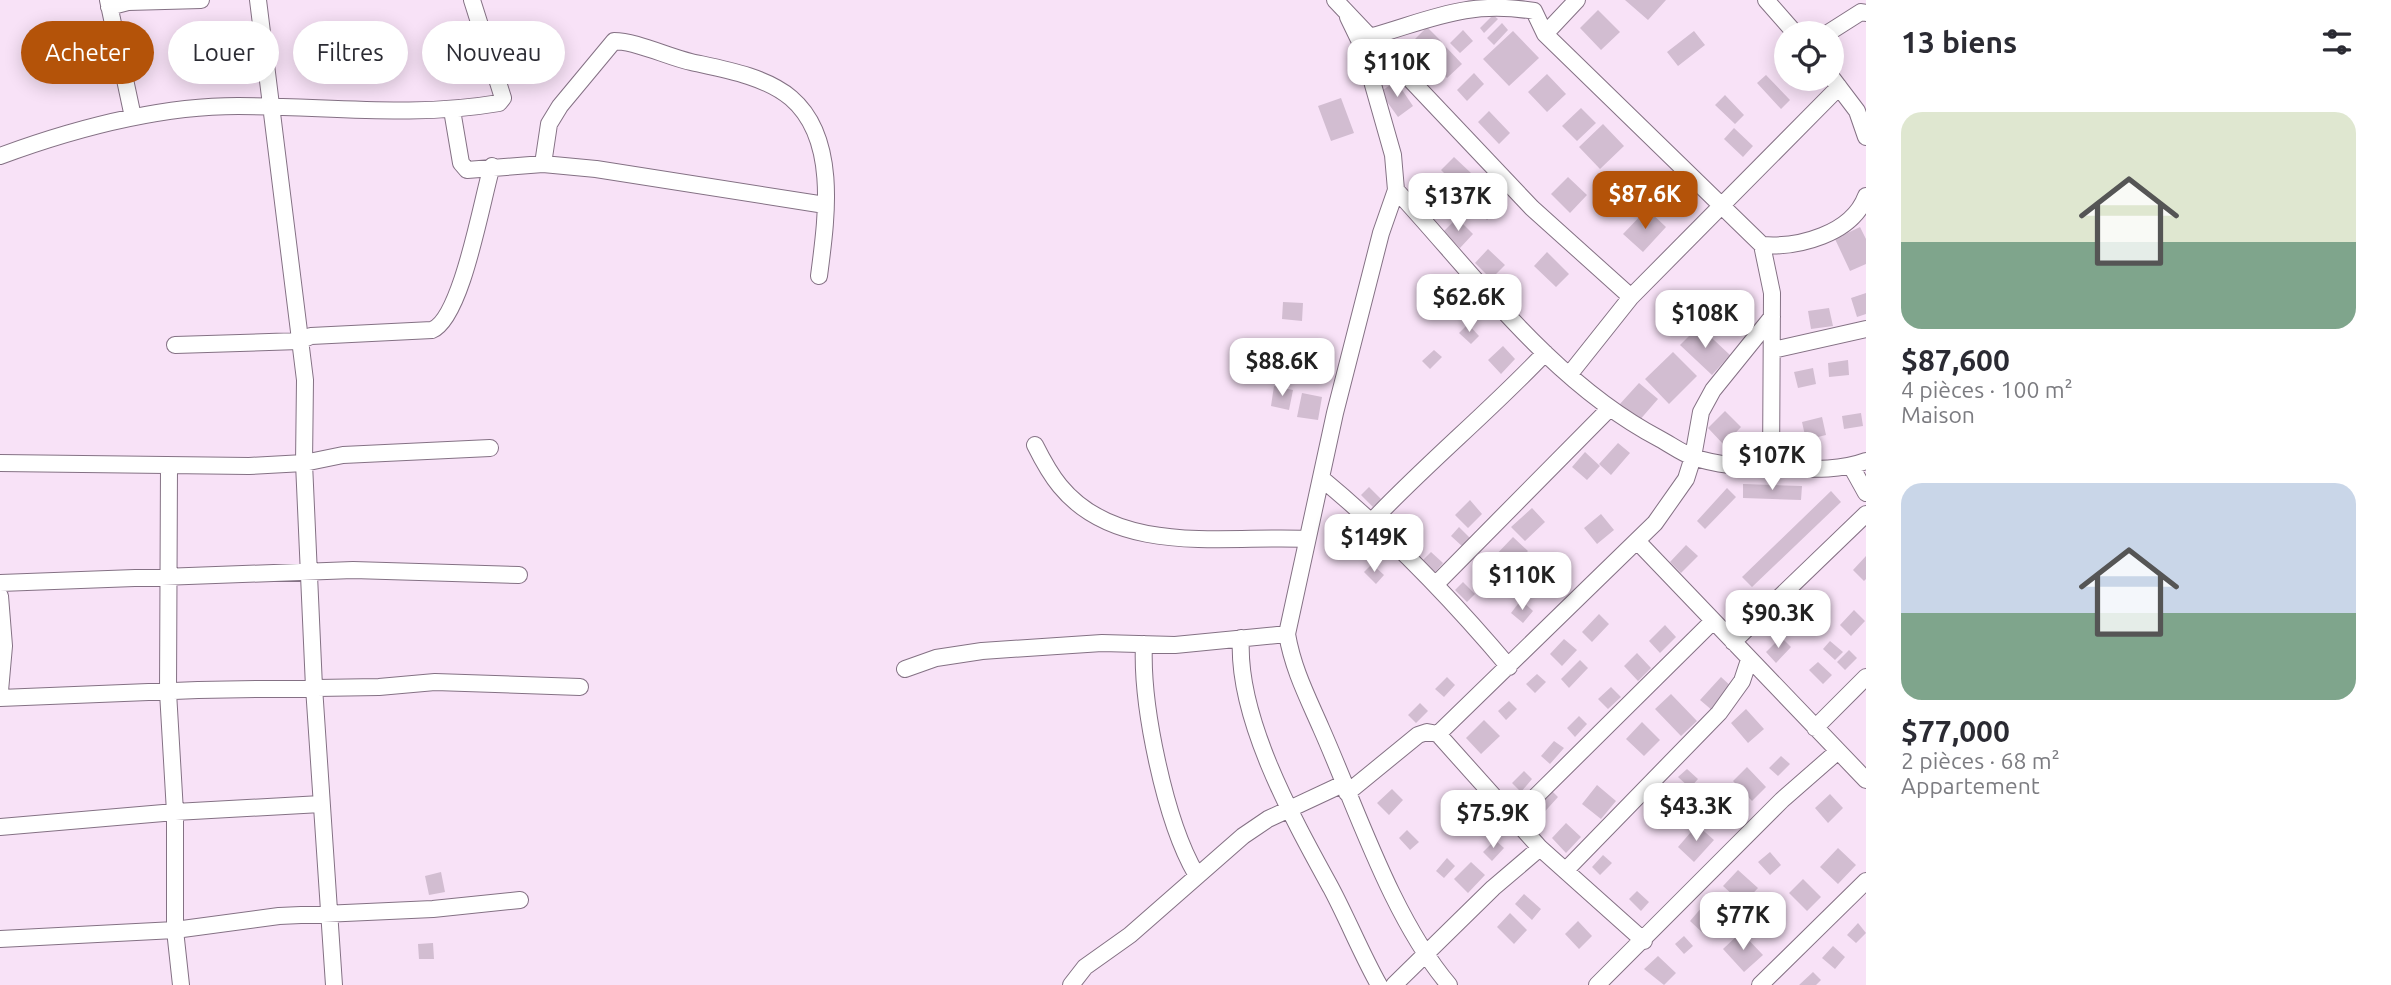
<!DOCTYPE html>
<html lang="fr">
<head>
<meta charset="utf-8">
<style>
  :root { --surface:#fff; --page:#f2f2f3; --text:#2b2b33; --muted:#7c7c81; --accent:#b45309 }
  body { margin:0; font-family:Ubuntu,sans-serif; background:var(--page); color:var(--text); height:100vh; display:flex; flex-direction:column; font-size:26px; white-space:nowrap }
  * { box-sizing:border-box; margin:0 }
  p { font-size:23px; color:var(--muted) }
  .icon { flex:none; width:38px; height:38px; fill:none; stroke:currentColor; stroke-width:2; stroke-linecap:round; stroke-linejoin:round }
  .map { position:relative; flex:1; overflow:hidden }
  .side { display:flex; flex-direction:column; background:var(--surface); width:525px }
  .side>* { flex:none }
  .top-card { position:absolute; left:21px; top:21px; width:665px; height:63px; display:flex; gap:14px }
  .buttons { position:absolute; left:1774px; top:21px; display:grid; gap:14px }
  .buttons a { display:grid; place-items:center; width:70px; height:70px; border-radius:50%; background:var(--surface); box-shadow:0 4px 18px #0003; font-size:35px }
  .price { position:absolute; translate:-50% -60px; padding:0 16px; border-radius:14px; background:#fff; color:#222; font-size:23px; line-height:46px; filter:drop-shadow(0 2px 4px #0008) }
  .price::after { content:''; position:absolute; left:50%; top:42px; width:21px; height:16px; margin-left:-10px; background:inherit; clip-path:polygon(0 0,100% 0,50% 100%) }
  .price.active { background:var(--accent); color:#fff }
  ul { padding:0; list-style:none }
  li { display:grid; align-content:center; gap:14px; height:371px; padding:0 35px }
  li span { display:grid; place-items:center; height:217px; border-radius:21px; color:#555 }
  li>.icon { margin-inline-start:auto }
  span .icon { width:126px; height:126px; fill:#fffc; stroke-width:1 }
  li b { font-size:30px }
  h2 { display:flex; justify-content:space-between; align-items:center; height:84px; padding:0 35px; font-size:30px }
  .pill { padding:0 24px; border-radius:32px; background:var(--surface); box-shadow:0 4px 18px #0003; font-size:24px; line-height:63px }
  .pill.active { background:var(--accent); color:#fff }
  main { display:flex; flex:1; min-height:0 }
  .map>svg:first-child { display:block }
  .building { fill:#d2bdd1 }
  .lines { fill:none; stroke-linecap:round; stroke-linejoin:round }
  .street-casing { stroke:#847184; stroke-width:18 }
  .street { stroke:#fff; stroke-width:16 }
</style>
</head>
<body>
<main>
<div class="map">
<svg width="1866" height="985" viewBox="0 0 1866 985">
  <rect width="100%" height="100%" fill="#f8e2f7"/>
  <path class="building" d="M1625 0H1666L1648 20Z
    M1598 10 1620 32 1601 50 1580 28Z
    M1493 15 1498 19 1484 33 1480 28Z
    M1502 23 1508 30 1494 45 1487 38Z
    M1427 27 1442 42 1425 59 1410 44Z
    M1463 30 1473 41 1460 53 1450 43Z
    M1513 31 1539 58 1509 86 1483 59Z
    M1694 31 1705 45 1678 66 1667 52Z
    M1446 47 1462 64 1447 78 1431 61Z
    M1474 73 1484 84 1467 101 1457 90Z
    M1547 74 1566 94 1547 112 1528 92Z
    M1766 75 1790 100 1781 109 1757 83Z
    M1396 81 1413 106 1398 117 1380 92Z
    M1725 95 1744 115 1735 124 1715 105Z
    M1341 98 1354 133 1331 141 1318 106Z
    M1581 108 1596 123 1577 141 1562 126Z
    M1489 111 1510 133 1499 144 1478 122Z
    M1603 124 1624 146 1600 169 1579 147Z
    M1734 128 1753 146 1743 157 1724 139Z
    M1454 157 1471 173 1457 186 1441 170Z
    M1568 177 1587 195 1570 213 1551 194Z
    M1484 190 1501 206 1487 220 1471 204Z
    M1647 209 1666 227 1643 252 1623 234Z
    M1457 218 1473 234 1460 248 1443 232Z
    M1860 227 1866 239V264L1850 271 1835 239Z
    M1488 249 1505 265 1491 279 1475 263Z
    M1547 252 1569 274 1556 287 1534 266Z
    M1866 293V314L1857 317 1851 298Z
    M1283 302 1303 303 1302 321 1282 319Z
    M1829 308 1833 326 1811 329 1808 311Z
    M1468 324 1479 336 1471 344 1459 333Z
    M1699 326 1730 355 1712 375 1680 345Z
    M1503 346 1515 359 1501 374 1488 360Z
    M1434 350 1442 357 1430 369 1422 361Z
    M1673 352 1697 376 1669 404 1645 379Z
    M1848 360 1849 375 1829 377 1828 363Z
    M1813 368 1816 384 1798 388 1794 372Z
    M1639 383 1658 399 1638 422 1619 405Z
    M1274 386 1293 390 1289 410 1271 406Z
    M1302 393 1322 397 1318 420 1297 417Z
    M1725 411 1741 427 1724 445 1708 428Z
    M1861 413 1863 426 1844 429 1842 416Z
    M1822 417 1826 435 1806 440 1802 422Z
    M1618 443 1630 453 1611 475 1599 464Z
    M1585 452 1600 466 1587 480 1572 467Z
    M1743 484 1802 486 1801 500 1743 498Z
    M1369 487 1381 499 1373 507 1361 495Z
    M1727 488 1736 497 1705 529 1697 521Z
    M1831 491 1841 502 1752 587 1742 577Z
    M1470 500 1482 514 1468 528 1455 515Z
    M1532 508 1545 522 1525 541 1511 527Z
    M1601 514 1614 530 1597 544 1584 528Z
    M1398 517 1410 528 1402 537 1390 525Z
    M1459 527 1471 539 1463 547 1451 536Z
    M1513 537 1528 551 1507 573 1492 559Z
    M1686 545 1698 556 1681 573 1670 562Z
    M1431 552 1443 563 1435 572 1423 560Z
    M1554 556 1566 568 1557 576 1546 565Z
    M1866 556V579L1864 581 1853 570Z
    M1372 564 1384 575 1376 584 1364 572Z
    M1463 582 1475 594 1467 602 1455 590Z
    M1521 600 1533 611 1523 623 1511 613Z
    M1854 610 1865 621 1851 636 1840 625Z
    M1811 612 1817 618 1806 632 1799 626Z
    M1599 614 1609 624 1592 642 1582 632Z
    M1665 625 1676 637 1660 653 1649 641Z
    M1781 637 1791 647 1776 663 1766 652Z
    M1564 639 1577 650 1562 666 1550 654Z
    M1830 641 1843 652 1835 660 1823 649Z
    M1849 650 1857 658 1845 670 1837 662Z
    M1637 653 1651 668 1638 681 1624 666Z
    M1580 660 1588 668 1569 688 1561 679Z
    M1818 662 1832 675 1823 684 1809 670Z
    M1537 674 1546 682 1535 693 1526 684Z
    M1447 677 1455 685 1444 697 1435 689Z
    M1721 677 1733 688 1713 711 1700 700Z
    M1611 687 1621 697 1608 709 1598 699Z
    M1671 694 1697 721 1681 736 1655 709Z
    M1509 701 1517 709 1506 720 1498 711Z
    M1420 703 1428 711 1416 723 1408 715Z
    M1746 709 1764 729 1748 743 1731 723Z
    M1579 716 1587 724 1575 737 1567 728Z
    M1484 720 1500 736 1481 754 1466 738Z
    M1642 722 1660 740 1644 756 1626 739Z
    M1554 741 1564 748 1550 764 1541 756Z
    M1781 756 1790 764 1778 776 1769 768Z
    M1747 767 1766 787 1752 801 1733 781Z
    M1687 769 1698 779 1690 788 1678 777Z
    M1524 771 1532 779 1521 792 1512 783Z
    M1597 785 1616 801 1601 819 1582 804Z
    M1392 789 1403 800 1389 815 1377 803Z
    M1551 790 1558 797 1539 818 1531 811Z
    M1830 794 1843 808 1828 823 1815 808Z
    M1661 797 1669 805 1657 817 1649 809Z
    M1722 801 1736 816 1723 828 1709 813Z
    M1566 823 1581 837 1566 853 1552 838Z
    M1697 825 1714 840 1694 862 1678 847Z
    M1407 830 1419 842 1410 850 1399 838Z
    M1495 840 1504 848 1492 861 1483 852Z
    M1838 848 1856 865 1838 884 1820 867Z
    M1770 852 1781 865 1770 875 1758 862Z
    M1603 855 1612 863 1600 875 1592 867Z
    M1447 858 1455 866 1444 878 1436 871Z
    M1471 862 1485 875 1468 893 1454 879Z
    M1738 870 1758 888 1743 904 1723 886Z
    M441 872 445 892 429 895 425 876Z
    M1803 879 1821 897 1807 911 1789 893Z
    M1637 891 1649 902 1641 911 1629 899Z
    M1524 894 1541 909 1532 920 1515 904Z
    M1709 899 1724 913 1705 935 1690 921Z
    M1510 913 1527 930 1514 944 1497 927Z
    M1578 921 1592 936 1579 949 1565 934Z
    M1858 923 1866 933 1856 943 1847 935Z
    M1741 932 1763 955 1744 972 1723 949Z
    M1684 936 1693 946 1684 954 1675 944Z
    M433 943 434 959H419L418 944Z
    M1833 946 1845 957 1835 969 1822 958Z
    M1658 956 1676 973 1664 985 1644 969Z
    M1813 972 1821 980 1816 985H1799Z"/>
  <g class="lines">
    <defs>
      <path id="street" d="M108 0 133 117
        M258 0 305 380 304 463 314 687 334 985
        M1335 0 1532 208 1631 297
        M1766 0 1795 33
        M109 7 128 2 201 0
        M1348 17 1362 46 1393 155 1396 190 1381 233 1335 413 1287 634C1293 669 1307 696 1321 728 1357 809 1392 918 1449 985
        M1828 33 1861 12 1866 13
        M1545 34 1577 0
        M1373 36C1432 19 1468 0 1534 11L1545 34 1762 245C1798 248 1852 234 1866 196
        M1832 78 1857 111 1866 137
        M452 110 461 163 467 170 543 164 596 169 825 205
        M0 156C76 128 157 106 238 106 325 106 413 118 499 103L503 98 472 0
        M543 164 549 124 560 106 614 41C636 41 668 57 691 62 723 69 765 76 791 98 839 139 826 221 819 276
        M1396 190C1477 278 1553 383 1660 439 1671 445 1682 453 1693 457 1719 466 1755 468 1782 468 1811 469 1839 471 1866 461
        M1762 245 1772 293 1771 468
        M175 345 299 341 311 336 432 330C462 318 482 199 492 166
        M1773 350 1866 329
        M1569 375 1631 297 1839 87
        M1035 445C1042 459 1050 474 1060 486 1118 557 1227 535 1306 539
        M0 463 249 466 304 463 343 455 490 448
        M169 466 168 692 175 812V930L181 985
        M1851 466 1866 493
        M1321 478C1391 536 1450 597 1509 667
        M1372 521C1428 462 1490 411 1545 353
        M1638 542 1866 780
        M0 583 353 570 519 575
        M1437 583 1609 409
        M0 596 4 646 0 691
        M1241 638C1236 717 1293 819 1331 888 1348 920 1361 953 1379 985
        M1733 642 1866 514
        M1144 644C1141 705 1165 821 1196 874
        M905 669 936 658 982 651 1102 643 1175 645 1287 634
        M0 698 198 690 379 687 435 682 580 687
        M1815 728 1866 677
        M1438 734 1655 523 1686 479 1693 457 1701 412 1713 390 1772 317
        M1347 793 1418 735 1427 732 1438 734 1540 848 1644 941
        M1513 819 1712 622
        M0 827 175 812 321 804
        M1566 870 1719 713 1742 681 1749 660
        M0 939 175 930 279 916 433 909 520 900
        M1071 985 1085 967 1130 935 1243 836 1268 819 1343 784
        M1394 985 1493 888 1540 848
        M1597 985 1782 800 1838 751
        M1760 985 1866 881"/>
    </defs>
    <use href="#street" class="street-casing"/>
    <use href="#street" class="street"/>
  </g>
</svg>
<div class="buttons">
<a><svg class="icon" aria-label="locate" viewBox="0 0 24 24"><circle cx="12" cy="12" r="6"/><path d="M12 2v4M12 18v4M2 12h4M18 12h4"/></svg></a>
</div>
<b class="price" style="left:1397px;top:99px">$110K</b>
<b class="price active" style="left:1645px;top:231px">$87.6K</b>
<b class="price" style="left:1458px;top:233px">$137K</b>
<b class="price" style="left:1469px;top:334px">$62.6K</b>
<b class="price" style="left:1705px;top:350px">$108K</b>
<b class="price" style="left:1282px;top:398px">$88.6K</b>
<b class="price" style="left:1772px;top:492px">$107K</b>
<b class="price" style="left:1374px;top:574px">$149K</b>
<b class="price" style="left:1522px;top:612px">$110K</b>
<b class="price" style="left:1778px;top:650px">$90.3K</b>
<b class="price" style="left:1696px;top:843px">$43.3K</b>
<b class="price" style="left:1493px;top:850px">$75.9K</b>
<b class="price" style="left:1743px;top:952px">$77K</b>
<div class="top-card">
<a class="pill active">Acheter</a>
<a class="pill">Louer</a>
<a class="pill">Filtres</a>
<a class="pill">Nouveau</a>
</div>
</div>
<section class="side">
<h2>13 biens<svg class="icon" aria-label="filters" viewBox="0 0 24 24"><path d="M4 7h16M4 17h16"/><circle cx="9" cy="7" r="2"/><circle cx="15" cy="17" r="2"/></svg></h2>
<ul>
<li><span style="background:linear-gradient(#dfe7d0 60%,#7fa58c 0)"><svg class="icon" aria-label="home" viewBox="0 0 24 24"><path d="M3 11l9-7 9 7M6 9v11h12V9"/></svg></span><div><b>$87,600</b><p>4 pièces · 100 m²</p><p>Maison</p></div></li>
<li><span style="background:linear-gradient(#c9d6e8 60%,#7fa58c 0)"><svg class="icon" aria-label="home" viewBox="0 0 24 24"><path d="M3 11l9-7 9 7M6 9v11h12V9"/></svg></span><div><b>$77,000</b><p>2 pièces · 68 m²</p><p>Appartement</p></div></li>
</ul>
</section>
</main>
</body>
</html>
